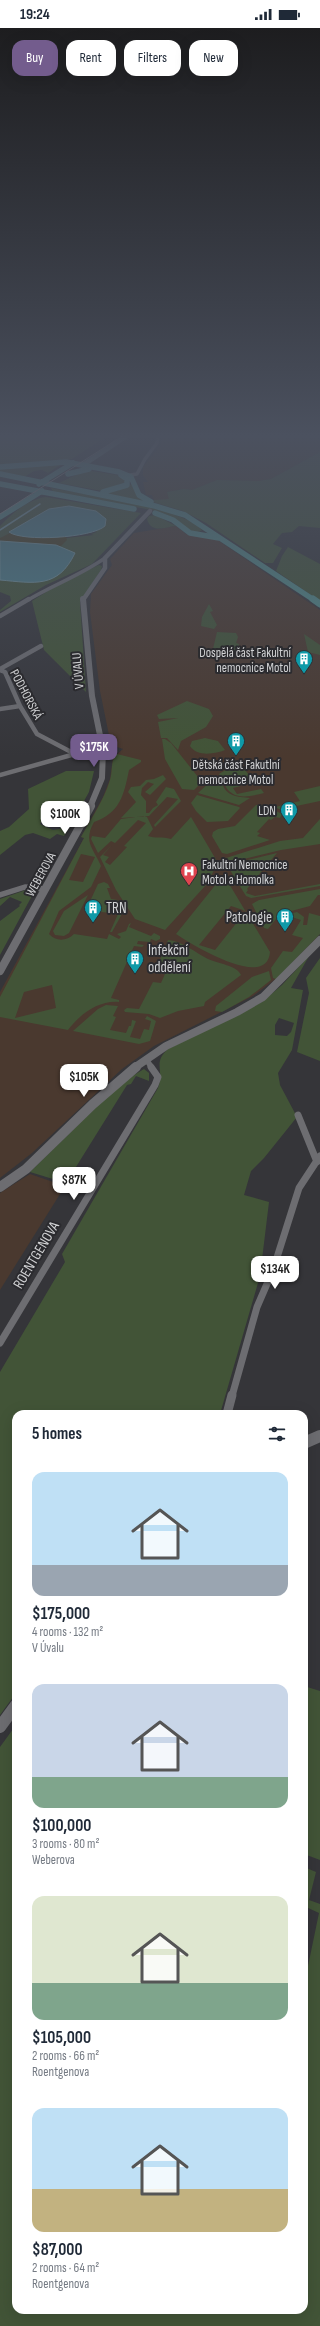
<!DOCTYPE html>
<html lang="en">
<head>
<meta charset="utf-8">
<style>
  :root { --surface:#fff; --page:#f2f2f3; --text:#1f2937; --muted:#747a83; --accent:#735c8d }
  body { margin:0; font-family:"Sofia Sans Condensed",sans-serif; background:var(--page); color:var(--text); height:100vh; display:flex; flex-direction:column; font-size:15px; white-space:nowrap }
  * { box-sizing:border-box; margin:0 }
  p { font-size:13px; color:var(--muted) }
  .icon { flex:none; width:22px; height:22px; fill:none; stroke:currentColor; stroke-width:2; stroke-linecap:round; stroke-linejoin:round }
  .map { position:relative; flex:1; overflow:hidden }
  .details { position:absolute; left:12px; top:1382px; width:296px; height:904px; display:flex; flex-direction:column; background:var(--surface); border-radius:12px; box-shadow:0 4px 16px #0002 }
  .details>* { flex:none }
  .guide { position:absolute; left:12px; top:12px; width:296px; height:36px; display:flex; gap:8px }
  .price { position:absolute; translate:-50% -34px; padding:0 9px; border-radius:8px; background:#fff; color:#222; font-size:13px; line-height:26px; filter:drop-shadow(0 1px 2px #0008) }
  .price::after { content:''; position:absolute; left:50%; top:24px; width:12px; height:9px; margin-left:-6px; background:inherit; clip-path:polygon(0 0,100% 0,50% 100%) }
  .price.active { background:var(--accent); color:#fff }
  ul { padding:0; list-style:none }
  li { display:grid; align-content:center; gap:8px; height:212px; padding:0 20px }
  li span { display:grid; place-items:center; height:124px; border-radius:12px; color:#555 }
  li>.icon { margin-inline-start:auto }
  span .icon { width:72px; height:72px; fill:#fffc; stroke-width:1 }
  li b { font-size:17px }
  h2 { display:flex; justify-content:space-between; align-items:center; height:48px; padding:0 20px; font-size:17px }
  .tag { padding:0 14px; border-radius:12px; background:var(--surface); box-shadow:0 4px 16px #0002; font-size:14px; line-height:36px }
  .tag.active { background:var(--accent); color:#fff }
  .status { display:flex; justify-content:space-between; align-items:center; height:28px; padding:0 20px; background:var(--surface); direction:ltr }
  .status svg { height:11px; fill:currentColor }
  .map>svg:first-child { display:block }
  .built { fill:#3c3d47 }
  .industrial { fill:#483a2d }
  .medical { fill:#4a392f }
  .green { fill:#425437; fill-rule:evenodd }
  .sand { fill:#453d1d }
  .water { fill:#4b828f; stroke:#739aa4 }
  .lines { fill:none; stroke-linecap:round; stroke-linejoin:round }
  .stream { stroke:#739aa4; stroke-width:1.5 }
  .minor-far4 { stroke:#6d6d71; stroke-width:3.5 }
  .minor-far3 { stroke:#6d6d71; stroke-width:4.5 }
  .minor-far2 { stroke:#6d6d71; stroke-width:5.5 }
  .minor-far1 { stroke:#6d6d71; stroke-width:7 }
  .minor { stroke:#6d6d71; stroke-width:9 }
  .tertiary-far4 { stroke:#6d6d71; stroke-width:4.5 }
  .tertiary-far3 { stroke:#6d6d71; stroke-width:6 }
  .tertiary-far2 { stroke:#6d6d71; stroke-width:8 }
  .tertiary-far1 { stroke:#6d6d71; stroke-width:10 }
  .tertiary { stroke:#6d6d71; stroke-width:12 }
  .secondary { stroke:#607d7e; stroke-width:5 }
  .primary-far1 { stroke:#528d8b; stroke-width:5.5 }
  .primary { stroke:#528d8b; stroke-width:7 }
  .tram { stroke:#8b8b8e; stroke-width:1 }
  .labels { text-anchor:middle; stroke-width:4; stroke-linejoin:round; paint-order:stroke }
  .far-poi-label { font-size:13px; fill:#d1d2d4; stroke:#2b2b2f; text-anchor:end }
  .far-street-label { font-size:13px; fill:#d1d2d4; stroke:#2b2b2f }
  .poi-label { font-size:15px; fill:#d1d2d4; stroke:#2b2b2f; text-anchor:start }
  .street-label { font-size:15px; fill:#d1d2d4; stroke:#2b2b2f }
</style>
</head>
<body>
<div class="status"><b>19:24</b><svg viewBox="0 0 49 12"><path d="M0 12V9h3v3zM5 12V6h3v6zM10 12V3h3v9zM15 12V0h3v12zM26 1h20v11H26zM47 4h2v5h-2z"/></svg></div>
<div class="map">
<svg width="320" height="2298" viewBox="0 0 320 2298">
  <rect width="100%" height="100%" fill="#353539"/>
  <path class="built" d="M58 782H79L69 799 53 802 39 796 50 783Z"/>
  <path class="industrial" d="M161 407H320V424L271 451 259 453 217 452 192 462 184 461 167 464 170 472H154L152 467H146L143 454H148L143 447V439L160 418Z"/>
  <path class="medical" d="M176 498 186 506 216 511 320 582V906L273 953 253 968 154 1018 122 1041 32 1125 0 1150V964L84 810 81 809 103 769 110 751 113 730 123 721 111 717 100 663 90 584 91 566 112 537 110 531 134 505Z
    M30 1146 65 1158 0 1262V1165Z"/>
  <path class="green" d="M0 407H94V411H97L109 407 72 431 0 437Z
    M320 424V500L299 498 292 504 282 505 273 516 282 520 273 535H265L206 495 183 483 153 474 154 472 169 471 167 464 184 461 192 462 217 452 259 453 271 451Z
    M62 436 48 445 42 442 34 443 24 449 0 444V440Z
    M86 442 117 447 125 452 126 455 102 463 59 455Z
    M132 456 137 468 151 476 98 465 117 463Z
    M51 460C86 467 179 478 202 502 191 510 177 492 167 487 163 485 157 484 152 482L53 464Z
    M46 469 141 485 92 536 46 557 0 584V582L11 573 10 568 0 564V498C11 486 29 471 46 469ZM49 481 97 504 91 506 94 507 66 510 9 506V504Z
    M155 487 176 498C165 499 151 506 147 491L149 488Z
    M288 519 320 536V573L276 543 282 528Z
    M99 537 102 538 101 542 80 574 86 664 44 622 32 573 62 554Z
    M209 576 213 583 210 584 217 597 214 601 201 598 202 589Z
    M217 604 236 605 238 609 236 615 239 616 237 624 243 625 242 627 212 625Z
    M304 606 320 617V627L308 624Z
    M187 673 209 681 213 688 206 699 181 713 178 722 167 710H161L158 694 178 690 159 691 157 687Z
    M205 710 218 713 225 722C215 726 197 729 190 718L192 713Z
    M162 711H165L171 715 202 754 194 762 182 761 165 731Z
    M117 726 141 732V734L129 742C124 767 120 785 94 794 83 814 93 820 101 838L91 859 59 883 49 906C56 914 67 913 74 906L107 911 109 906 119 911 121 909 117 906 126 903 129 896 131 895 129 899 151 908 154 905 160 908V911L156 913 151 911 150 914 138 913 137 916 144 917 142 919 134 918 111 970 119 972V974C99 972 80 986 68 1002L0 989V969L84 810 81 809C91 791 104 772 110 752 113 743 110 732 117 726ZM81 826 95 829 83 854 69 852ZM52 957 56 980 15 990 24 964Z
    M237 735 240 736 255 754 246 756 223 752 219 746Z
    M66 743H94L89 764 79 782 50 783 40 796 53 802 69 799 64 808 57 806 50 811 33 805 25 807 0 827V803L9 799 29 781 28 761Z
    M163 747 166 751 150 767 145 764 154 756 148 754 142 760 141 767 146 773V785H149L153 780 158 777 156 774 166 759 174 761 181 773 155 799 154 797 178 771 167 769 149 788 121 790 136 774 128 764 131 759 140 758 146 752 154 751Z
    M210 754 222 755C226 768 237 769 250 770L239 777 198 765Z
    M224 755 241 758 233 760 237 766 261 761 264 765C249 769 231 773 224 755Z
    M320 758V773L287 780 283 783 271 777 272 776 275 779 300 773 294 764Z
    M197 767 239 779 240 780 228 793 207 794 196 783 191 775Z
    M256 777H264L282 786 280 790 275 789 271 792 269 791 257 804 260 805 257 808 270 812 227 826 222 825 212 808 213 804 218 801 235 798Z
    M143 788 147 789 153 801 148 808C155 811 162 808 171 811L191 789 218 835 206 857 165 902 135 891 116 862 100 829 112 817 103 827 109 829 105 834 110 837 127 819 124 818 146 795 138 792 115 815 111 813 98 825 91 811 92 808 105 810 121 791Z
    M320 791V816L281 822 232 834 225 833 226 830 280 813 303 810Z
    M277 825 247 861 248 862 246 865 255 868 320 856V858L251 870 246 868 230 842 233 841 231 836Z
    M225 849 270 924C267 963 191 916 176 906L221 850ZM231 878 246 883 215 922 199 917Z
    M104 854 108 856 110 860H107L111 871 118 872 123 884 112 904H110L118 886 86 882 98 856Z
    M320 861V867H318L310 878 280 886 268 901 264 900 252 876 259 872Z
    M26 862 34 864 0 927V893L20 878 19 877 22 874 10 869 0 878V871Z
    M88 867 69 905 64 908 55 907 53 903 64 883Z
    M297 884 304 889 303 897H307L309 885 320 888V906L276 951 273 950 271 940 283 923 292 924 303 910 292 907 301 892 285 887Z
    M168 912C182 913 196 925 208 931 217 935 238 938 241 947L205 974 204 978 178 983 160 990 149 986 125 984 124 982 127 980 139 981 153 954 161 955 165 946 155 944Z
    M309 928 291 960 303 962 292 1022 278 1045 280 1057 297 1089 264 1130 251 1143 244 1167 269 1174 260 1248 220 1386H16V1665L0 1687V1344L65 1234 62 1226 158 1060C165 1043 152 1035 168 1021L262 974 282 957ZM279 990 294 995 291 1004 287 1008 275 1007V997Z
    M320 930V1033L297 1024 309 965 306 950Z
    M269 943 271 952 249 969 222 984 215 983 216 978 252 949Z
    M106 977 118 978 113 988 116 989 110 1002 126 1005 129 998H131L132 992 136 993 130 1009 140 1011 144 1001 149 1002 151 993 145 991 147 988 156 993 150 1013 139 1016 73 1003 98 981Z
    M144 1041 149 1045V1053L136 1048 131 1056 127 1057 66 1155 30 1144 121 1055Z
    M304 1658 320 1663V1832L304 1826Z
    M16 1697V2282H304V1937L308 1938 319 1885 306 1879 304 1887V1839L316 1844 309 1872 320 1876V2298H0V1719Z"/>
  <path class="sand" d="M10 505 66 509 67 512 61 518 0 513V510Z"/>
  <path class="water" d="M69 478 96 483 106 491 105 498C92 510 22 514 9 504L49 481Z
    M0 513 56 517 75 525C58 561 34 555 0 552Z"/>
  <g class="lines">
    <path class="stream" d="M0 502 40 476"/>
    <path class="minor-far4" d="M124 448 137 446 145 431 157 415 158 407
      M28 572C53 557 81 547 105 530"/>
    <path class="minor-far3" d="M0 588 29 571
      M0 641 41 618
      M0 642 5 644 20 678 37 706 75 726
      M0 681 20 678
      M0 747 75 726 103 722"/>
    <path class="minor-far2" d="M0 867 25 859 45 861
      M146 1031 152 1040"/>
    <path class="minor-far1" d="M298 1087 317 1134
      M0 1315 155 1057 158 1049 151 1039
      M232 1368 257 1279 273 1242 299 1160 320 1128"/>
    <path class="minor" d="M227 1386 232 1367"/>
    <path class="tertiary-far4" d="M83 572 105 540V530L150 483"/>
    <path class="tertiary-far3" d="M83 571 92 668 103 722 102 750 90 779"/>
    <path class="tertiary-far2" d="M0 943 91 778
      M134 1040 166 1018 237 984 263 969 320 912"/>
    <path class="tertiary-far1" d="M0 1159 26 1141 93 1076 136 1039"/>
    <path class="tertiary" d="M304 1415 320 1408
      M0 1699 16 1677"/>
    <path class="secondary" d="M83 437 128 407"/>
    <path class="primary-far1" d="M0 439 66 434 119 444 131 449 139 467 151 474
      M0 446 155 478 185 487 314 572
      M68 446 89 441
      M0 456 134 481
      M39 456 73 435
      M103 464 127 457V451L121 447
      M155 485 173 492 190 505 219 510
      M0 489 42 463"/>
    <path class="primary" d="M313 571 320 576"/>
    <path class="tram" d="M0 486 124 407"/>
  </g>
  <linearGradient id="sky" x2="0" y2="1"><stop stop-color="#1d1d1f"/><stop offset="0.56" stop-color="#4b515f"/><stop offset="1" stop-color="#4b515f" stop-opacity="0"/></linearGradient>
  <rect width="320" height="728" fill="url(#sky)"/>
  <defs>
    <symbol id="building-pin" viewBox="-11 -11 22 30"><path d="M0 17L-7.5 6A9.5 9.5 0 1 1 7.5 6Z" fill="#0f9aa8" stroke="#2b2b2f"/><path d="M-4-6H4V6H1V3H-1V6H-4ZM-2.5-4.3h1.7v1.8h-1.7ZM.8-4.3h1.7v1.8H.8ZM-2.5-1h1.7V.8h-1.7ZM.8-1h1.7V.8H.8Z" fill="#fff"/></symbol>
    <symbol id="hospital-pin" viewBox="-11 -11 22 30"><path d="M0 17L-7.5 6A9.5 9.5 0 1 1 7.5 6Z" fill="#e0444e" stroke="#2b2b2f"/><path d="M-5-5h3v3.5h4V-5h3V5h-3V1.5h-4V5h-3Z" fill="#fff"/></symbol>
  </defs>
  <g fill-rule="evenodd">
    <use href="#building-pin" x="294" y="621" width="20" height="27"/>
    <use href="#building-pin" x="226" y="703" width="20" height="27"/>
    <use href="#building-pin" x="279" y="772" width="20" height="27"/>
    <use href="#hospital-pin" x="179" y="833" width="20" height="27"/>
    <use href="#building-pin" x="83" y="870" width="20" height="27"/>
    <use href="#building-pin" x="275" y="879" width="20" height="27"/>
    <use href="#building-pin" x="125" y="921" width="20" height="27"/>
  </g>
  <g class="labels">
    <g class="far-poi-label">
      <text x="291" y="629">Dospělá část Fakultní<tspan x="291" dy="15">nemocnice Motol</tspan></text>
      <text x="236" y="741" text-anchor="middle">Dětská část Fakutlní<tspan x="236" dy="15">nemocnice Motol</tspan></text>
      <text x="276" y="787">LDN</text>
      <text x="202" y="841" text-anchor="start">Fakultní Nemocnice<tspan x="202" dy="15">Motol a Homolka</tspan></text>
    </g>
    <g class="far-street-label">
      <text transform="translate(77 643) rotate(-95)" y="5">V ÚVALU</text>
      <text transform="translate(27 666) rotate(62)" y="5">PODHORSKÁ</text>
      <text transform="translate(40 846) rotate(-61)" y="5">WEBEROVA</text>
    </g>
    <g class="poi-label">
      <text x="106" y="885">TRN</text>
      <text x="272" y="894" text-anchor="end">Patologie</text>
      <text x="148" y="927">Infekční<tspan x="148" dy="17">oddělení</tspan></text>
    </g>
    <g class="street-label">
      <text transform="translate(36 1227) rotate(-59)" y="5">ROENTGENOVA</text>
    </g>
  </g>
</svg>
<b class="price active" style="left:94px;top:740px">$175K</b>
<b class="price" style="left:65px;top:807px">$100K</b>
<b class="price" style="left:84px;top:1070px">$105K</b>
<b class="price" style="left:74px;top:1173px">$87K</b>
<b class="price" style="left:275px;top:1262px">$134K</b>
<div class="guide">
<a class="tag active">Buy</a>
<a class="tag">Rent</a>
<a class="tag">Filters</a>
<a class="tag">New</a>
</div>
<section class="details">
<h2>5 homes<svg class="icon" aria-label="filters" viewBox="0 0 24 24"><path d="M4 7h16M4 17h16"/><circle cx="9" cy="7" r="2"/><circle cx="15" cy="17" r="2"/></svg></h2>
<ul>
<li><span style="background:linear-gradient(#bfe0f5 75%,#9aa5b1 0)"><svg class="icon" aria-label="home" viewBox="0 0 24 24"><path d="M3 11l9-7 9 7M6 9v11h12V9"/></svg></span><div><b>$175,000</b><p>4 rooms · 132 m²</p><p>V Úvalu</p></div></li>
<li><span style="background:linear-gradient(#c9d6e8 75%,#7fa58c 0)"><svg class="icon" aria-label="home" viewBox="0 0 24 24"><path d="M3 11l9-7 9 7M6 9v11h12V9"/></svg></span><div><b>$100,000</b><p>3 rooms · 80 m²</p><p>Weberova</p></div></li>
<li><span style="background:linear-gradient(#dfe7d0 70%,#7fa58c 0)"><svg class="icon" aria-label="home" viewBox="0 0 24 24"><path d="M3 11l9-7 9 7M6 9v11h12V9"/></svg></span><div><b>$105,000</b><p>2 rooms · 66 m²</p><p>Roentgenova</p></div></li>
<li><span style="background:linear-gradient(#bfe0f5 65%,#c2b280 0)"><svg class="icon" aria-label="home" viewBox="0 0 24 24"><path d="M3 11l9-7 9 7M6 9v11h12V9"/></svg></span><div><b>$87,000</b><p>2 rooms · 64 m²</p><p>Roentgenova</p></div></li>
</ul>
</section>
</div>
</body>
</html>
